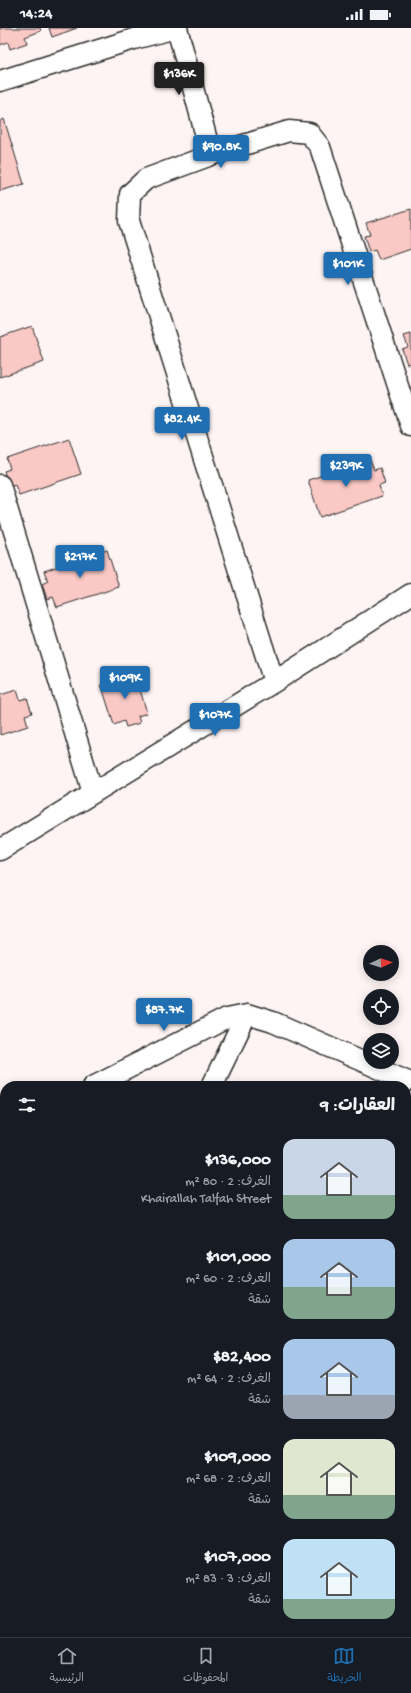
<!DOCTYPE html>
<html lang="ar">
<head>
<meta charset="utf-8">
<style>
  :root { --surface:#171b24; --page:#20242c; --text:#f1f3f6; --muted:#9ea1a6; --line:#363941; --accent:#1f6fb2 }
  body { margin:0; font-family:"Gochi Hand","Playpen Sans Arabic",sans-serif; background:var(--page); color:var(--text); direction:rtl; height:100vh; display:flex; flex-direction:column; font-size:15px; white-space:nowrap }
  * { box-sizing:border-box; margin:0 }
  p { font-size:13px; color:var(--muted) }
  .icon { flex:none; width:22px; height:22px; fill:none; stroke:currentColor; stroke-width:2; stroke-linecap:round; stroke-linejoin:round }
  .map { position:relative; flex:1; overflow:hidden; direction:ltr }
  .drawer { position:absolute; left:0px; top:1053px; width:411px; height:556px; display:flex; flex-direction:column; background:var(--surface); border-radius:16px 16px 0 0; box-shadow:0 2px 10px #0003; direction:rtl }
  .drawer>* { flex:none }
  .needle { width:26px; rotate:87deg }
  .controls { position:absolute; left:363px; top:917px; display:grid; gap:8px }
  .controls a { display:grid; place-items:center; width:36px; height:36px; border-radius:50%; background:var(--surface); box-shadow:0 2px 10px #0003; font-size:20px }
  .price { position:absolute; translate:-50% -34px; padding:0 9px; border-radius:4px; background:var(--accent); color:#fff; font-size:13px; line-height:26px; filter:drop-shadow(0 1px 2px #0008) }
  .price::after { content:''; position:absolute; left:50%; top:24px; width:12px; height:9px; margin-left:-6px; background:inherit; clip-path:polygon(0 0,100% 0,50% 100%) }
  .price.selected { background:#222; color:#fff }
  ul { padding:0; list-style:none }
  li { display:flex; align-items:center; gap:12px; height:100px; padding:0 16px }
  li span { display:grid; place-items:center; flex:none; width:112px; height:80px; border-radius:12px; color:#555 }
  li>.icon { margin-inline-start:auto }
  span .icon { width:48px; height:48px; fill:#fffc; stroke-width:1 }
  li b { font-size:17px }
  h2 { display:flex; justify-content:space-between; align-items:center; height:48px; padding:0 16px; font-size:17px }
  .status { display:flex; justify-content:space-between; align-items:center; height:28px; padding:0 20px; background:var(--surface); direction:ltr }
  .status svg { height:11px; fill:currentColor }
  .menu { display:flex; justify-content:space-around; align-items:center; height:56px; border-top:1px solid var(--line); background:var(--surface); font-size:11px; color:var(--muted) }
  .menu a { display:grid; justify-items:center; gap:2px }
  .menu .selected { color:var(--accent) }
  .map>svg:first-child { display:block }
  .building { fill:#fac9c6; stroke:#2b2b2b }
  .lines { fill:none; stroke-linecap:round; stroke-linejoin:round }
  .street-casing { stroke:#2b2b2b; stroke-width:23 }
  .street { stroke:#fff; stroke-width:20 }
</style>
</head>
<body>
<div class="status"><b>14:24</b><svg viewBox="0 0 49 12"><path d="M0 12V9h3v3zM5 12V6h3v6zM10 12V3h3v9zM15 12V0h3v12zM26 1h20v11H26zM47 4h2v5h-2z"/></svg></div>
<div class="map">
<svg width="411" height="1609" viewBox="0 0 411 1609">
  <rect width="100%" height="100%" fill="#fef4f4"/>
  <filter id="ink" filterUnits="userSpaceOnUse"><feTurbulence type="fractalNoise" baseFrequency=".025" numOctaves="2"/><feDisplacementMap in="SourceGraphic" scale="8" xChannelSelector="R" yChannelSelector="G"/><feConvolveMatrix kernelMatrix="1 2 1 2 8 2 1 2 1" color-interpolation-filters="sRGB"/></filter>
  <g filter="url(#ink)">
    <path class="building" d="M0 0H40L41 3 25 9 27 15 10 21 8 14 0 17Z
      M49 0H77L52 9Z
      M4 91 24 156 0 163V93Z
      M411 181V221L379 232 375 222 369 224 364 208 370 207 366 195Z
      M32 298 44 334 0 349V309Z
      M411 306V335L407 336 402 321 408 319 404 308Z
      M69 410 81 446 19 467 15 457 9 459 4 443 10 441 7 431Z
      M370 432 374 442 380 440 385 455 379 457 382 468 320 489 308 452Z
      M107 522 119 559 57 579 53 569 47 571 42 556 48 553 44 543Z
      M135 645 147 685 138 688 140 695 126 699 124 693 114 697 101 656Z
      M17 662 20 672 27 670 32 685 25 687 28 698 0 707V667Z
      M199 1605 203 1607V1605L211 1608 198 1609Z"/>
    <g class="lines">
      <defs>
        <path id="street" d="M177 0 211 127
          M0 53 134 11 176 0
          M0 457 93 765
          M274 654 129 193 130 166 146 151 211 127 289 103 309 105 320 119 411 398
          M0 822 274 654 411 566
          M93 1058 227 990 247 986 273 994 408 1053
          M212 1058 247 986
          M406 1089 411 1091
          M0 1105 5 1103
          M0 1129 5 1118
          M406 1262 411 1264
          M406 1459 411 1461
          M0 1531 5 1520
          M319 1604 330 1609
          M160 1609 162 1604"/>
      </defs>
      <use href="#street" class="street-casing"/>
      <use href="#street" class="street"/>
    </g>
  </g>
</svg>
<div class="controls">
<a><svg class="needle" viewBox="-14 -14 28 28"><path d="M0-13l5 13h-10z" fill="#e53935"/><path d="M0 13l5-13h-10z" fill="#9ea1a6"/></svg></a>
<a><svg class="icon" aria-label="locate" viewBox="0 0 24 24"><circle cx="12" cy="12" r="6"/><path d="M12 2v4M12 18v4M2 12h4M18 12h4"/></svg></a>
<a><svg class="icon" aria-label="layers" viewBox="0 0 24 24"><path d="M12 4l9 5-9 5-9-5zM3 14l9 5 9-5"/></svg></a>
</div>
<b class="price selected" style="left:179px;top:68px">$136K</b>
<b class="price" style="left:221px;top:141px">$90.8K</b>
<b class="price" style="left:348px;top:258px">$101K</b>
<b class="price" style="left:182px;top:413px">$82.4K</b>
<b class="price" style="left:346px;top:460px">$239K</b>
<b class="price" style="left:80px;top:551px">$217K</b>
<b class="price" style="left:125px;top:672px">$109K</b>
<b class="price" style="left:215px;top:709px">$107K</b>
<b class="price" style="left:164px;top:1004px">$87.7K</b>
<section class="drawer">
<h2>العقارات: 9<svg class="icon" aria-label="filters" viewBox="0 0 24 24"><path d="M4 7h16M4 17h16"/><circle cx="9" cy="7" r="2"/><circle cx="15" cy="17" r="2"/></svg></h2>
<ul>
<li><span style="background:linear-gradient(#c9d6e8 70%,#7fa58c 0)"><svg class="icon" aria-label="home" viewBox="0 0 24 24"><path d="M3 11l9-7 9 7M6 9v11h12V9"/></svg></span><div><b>$136,000</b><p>الغرف: 2 · 80 m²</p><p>Khairallah Talfah Street</p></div></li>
<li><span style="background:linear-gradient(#a9c7e8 60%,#7fa58c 0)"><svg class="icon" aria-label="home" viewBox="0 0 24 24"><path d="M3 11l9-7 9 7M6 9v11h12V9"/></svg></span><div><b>$101,000</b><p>الغرف: 2 · 60 m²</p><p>شقة</p></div></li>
<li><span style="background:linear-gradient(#a9c7e8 70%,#9aa5b1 0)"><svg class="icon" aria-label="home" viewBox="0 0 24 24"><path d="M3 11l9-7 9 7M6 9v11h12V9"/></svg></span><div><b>$82,400</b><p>الغرف: 2 · 64 m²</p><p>شقة</p></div></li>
<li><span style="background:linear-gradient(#dfe7d0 70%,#7fa58c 0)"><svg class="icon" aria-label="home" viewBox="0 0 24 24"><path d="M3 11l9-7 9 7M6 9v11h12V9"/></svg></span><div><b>$109,000</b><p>الغرف: 2 · 68 m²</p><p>شقة</p></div></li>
<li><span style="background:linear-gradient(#bfe0f5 75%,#7fa58c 0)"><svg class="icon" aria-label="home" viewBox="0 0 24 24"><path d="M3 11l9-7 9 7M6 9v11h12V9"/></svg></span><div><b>$107,000</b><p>الغرف: 3 · 83 m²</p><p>شقة</p></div></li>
</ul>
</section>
</div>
<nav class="menu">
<a class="selected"><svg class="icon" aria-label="map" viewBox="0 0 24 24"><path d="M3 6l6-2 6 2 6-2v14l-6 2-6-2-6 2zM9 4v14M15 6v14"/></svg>الخريطة</a>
<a><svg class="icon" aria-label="saved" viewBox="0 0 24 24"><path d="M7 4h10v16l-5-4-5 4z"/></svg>المحفوظات</a>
<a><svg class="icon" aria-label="home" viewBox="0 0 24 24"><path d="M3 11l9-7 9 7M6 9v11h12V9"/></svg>الرئيسية</a>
</nav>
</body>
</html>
